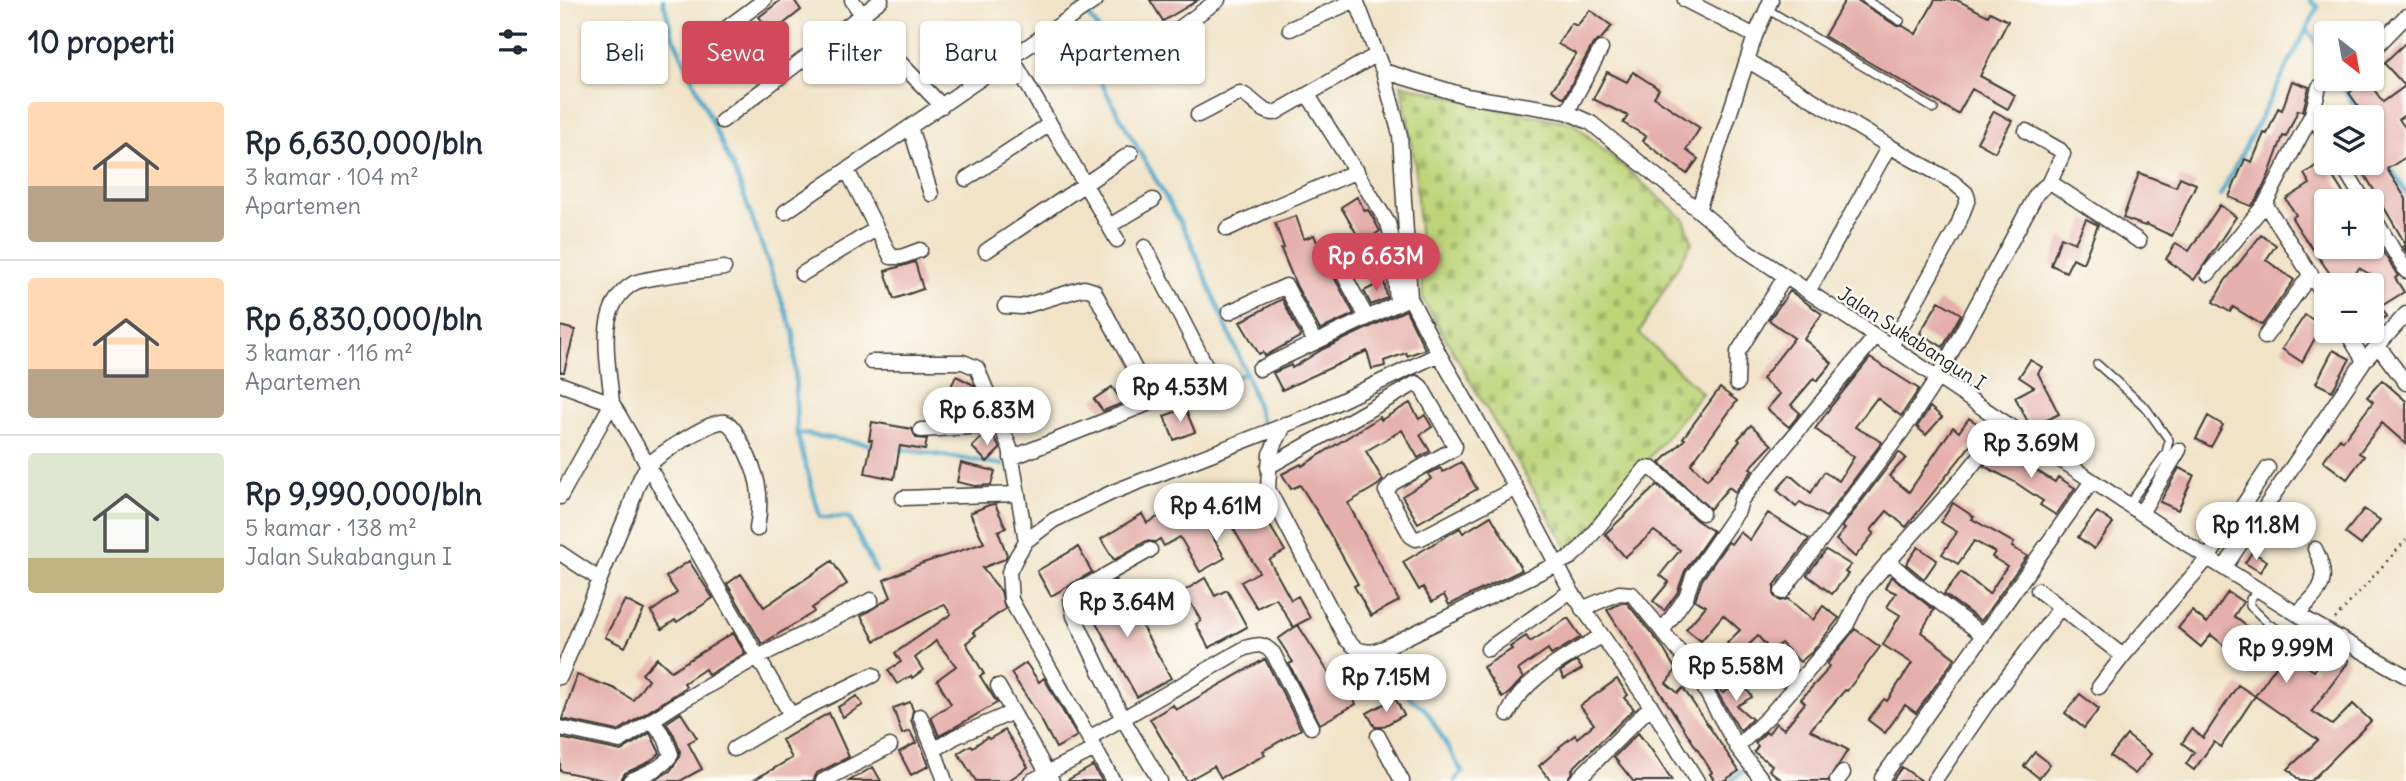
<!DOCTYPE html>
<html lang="id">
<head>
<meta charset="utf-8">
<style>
  :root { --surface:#fff; --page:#f2f2f3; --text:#1f2937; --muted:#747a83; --line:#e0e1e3; --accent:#d1495b }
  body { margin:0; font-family:Delius,sans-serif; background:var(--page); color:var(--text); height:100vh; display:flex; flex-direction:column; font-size:26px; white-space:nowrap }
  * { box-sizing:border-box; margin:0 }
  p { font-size:23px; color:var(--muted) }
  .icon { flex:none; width:38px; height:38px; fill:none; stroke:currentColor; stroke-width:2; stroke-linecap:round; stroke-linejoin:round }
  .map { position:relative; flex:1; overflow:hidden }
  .details { display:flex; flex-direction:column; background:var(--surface); width:560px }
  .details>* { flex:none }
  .hud { position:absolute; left:21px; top:21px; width:665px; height:63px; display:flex; gap:14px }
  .needle { width:46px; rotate:149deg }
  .buttons { position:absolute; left:1754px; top:21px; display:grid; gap:14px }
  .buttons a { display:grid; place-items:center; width:70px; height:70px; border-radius:7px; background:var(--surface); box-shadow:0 2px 5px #0004; font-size:35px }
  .price { position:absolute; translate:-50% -60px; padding:0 16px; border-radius:24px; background:#fff; color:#222; font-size:23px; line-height:46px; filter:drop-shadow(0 2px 4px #0008) }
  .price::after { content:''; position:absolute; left:50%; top:42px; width:21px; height:16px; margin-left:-10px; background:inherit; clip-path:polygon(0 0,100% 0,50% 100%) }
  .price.selected { background:var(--accent); color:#fff }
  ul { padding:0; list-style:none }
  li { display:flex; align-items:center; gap:21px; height:175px; padding:0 28px }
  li+li { border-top:2px solid var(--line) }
  li span { display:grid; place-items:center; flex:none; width:196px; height:140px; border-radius:7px; color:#555 }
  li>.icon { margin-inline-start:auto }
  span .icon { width:84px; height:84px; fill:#fffc; stroke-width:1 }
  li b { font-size:30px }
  h2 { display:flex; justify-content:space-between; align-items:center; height:84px; padding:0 28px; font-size:30px }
  .pill { padding:0 24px; border-radius:7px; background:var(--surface); box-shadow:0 2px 5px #0004; font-size:24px; line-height:63px }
  .pill.selected { background:var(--accent); color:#fff }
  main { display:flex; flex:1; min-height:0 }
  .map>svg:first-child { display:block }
  .cemetery { fill:url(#cemetery-stones); stroke:#6c784a; stroke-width:2 }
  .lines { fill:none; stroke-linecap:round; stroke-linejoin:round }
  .stream { stroke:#4aa8c9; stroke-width:4.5 }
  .building { fill:#e5afab }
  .service-casing { stroke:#3c3a36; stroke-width:10 }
  .minor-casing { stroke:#3c3a36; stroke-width:17 }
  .path { stroke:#3c3a36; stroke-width:2.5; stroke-dasharray:2 5; stroke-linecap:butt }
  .service { stroke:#fff; stroke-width:7 }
  .minor { stroke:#fff; stroke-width:14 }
  .labels { text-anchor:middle; stroke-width:5; stroke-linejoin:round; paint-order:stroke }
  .street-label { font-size:19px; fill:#1c1c1c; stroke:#fdfcf7 }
</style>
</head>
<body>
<main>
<section class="details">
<h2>10 properti<svg class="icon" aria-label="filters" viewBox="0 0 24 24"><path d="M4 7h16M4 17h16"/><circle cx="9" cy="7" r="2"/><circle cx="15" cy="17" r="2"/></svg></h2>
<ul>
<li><span style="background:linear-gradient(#ffd9b3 60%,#b9a48a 0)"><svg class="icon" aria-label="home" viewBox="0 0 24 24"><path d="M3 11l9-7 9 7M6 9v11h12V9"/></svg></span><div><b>Rp 6,630,000/bln</b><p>3 kamar · 104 m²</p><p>Apartemen</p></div></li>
<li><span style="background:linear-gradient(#ffd9b3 65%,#b9a48a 0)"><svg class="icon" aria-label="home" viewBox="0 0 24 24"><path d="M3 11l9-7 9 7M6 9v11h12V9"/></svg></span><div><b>Rp 6,830,000/bln</b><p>3 kamar · 116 m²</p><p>Apartemen</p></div></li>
<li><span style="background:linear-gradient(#dfe7d0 75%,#c2b280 0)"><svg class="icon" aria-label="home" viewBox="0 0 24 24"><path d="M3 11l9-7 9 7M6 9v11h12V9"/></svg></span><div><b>Rp 9,990,000/bln</b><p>5 kamar · 138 m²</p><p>Jalan Sukabangun I</p></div></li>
</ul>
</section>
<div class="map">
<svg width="1846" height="781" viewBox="0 0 1846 781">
  <defs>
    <pattern id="cemetery-stones" width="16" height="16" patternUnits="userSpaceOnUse" patternTransform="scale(1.75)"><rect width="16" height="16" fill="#bdd479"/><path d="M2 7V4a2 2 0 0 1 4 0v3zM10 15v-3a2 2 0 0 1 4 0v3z" fill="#a2b568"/></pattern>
  </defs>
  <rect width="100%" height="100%" fill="#fdfcf7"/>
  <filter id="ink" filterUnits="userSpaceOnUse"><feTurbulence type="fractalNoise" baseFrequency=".0143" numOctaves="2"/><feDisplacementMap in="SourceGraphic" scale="14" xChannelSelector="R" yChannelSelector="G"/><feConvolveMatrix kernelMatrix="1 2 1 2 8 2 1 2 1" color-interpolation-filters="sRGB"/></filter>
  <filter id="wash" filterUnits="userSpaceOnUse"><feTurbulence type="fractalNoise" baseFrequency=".00686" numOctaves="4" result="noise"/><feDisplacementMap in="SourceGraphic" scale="28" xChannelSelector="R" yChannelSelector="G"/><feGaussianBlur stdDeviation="1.57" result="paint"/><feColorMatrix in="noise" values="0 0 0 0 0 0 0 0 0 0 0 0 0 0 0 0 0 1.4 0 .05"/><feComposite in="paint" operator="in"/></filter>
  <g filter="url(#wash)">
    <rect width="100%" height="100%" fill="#f1e3c7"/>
    <path class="cemetery" d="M841 84 944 110 1013 123 1124 219 1132 242 1079 333 1142 393 1011 554 863 300 855 164Z"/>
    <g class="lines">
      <path class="stream" d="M103 0 112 34 177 177 234 334 237 433 260 517H289L316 572
        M516 0 538 28 523 47 551 101 629 238 686 373 710 446
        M1747 28 1766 59
        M1778 79 1801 117
        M1828 163 1846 193
        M1660 196 1758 7 1750 0
        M653 386 686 373
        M237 433 315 445
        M334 448 444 465
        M794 654 866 710 902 772 895 781
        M1171 781 1184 770 1191 776"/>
    </g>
    <g id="blocks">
      <path class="building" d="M221 0H234L241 10 212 33 199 17Z
        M590 0H638L603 21Z
        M1285 0H1297L1337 26H1343L1356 34 1375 0H1397L1428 16 1430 12 1448 21 1420 76 1455 95 1448 109 1412 89 1398 114 1264 36Z
        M1030 10 1052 26 1041 39 1033 44 1004 98 992 90 1016 54 998 44 1011 23 1017 26Z
        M1846 42V114L1839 119 1846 129V157L1827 169 1846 199V252L1843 247 1846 245 1798 163H1811V117H1789L1801 110 1789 93 1807 80 1823 102 1845 86 1824 63Z
        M1047 72 1067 82 1073 72 1099 89 1094 97 1140 128 1126 150 1138 159 1127 174 1083 141 1086 136 1063 123 1068 116 1033 99Z
        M1732 81 1749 87 1743 111 1738 110 1726 137 1723 136 1708 177 1697 199 1691 206 1669 197 1685 159 1692 162 1704 133 1707 134 1718 108 1722 110Z
        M1434 111 1452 121 1435 152 1417 142Z
        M1763 161 1788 201H1766V247H1811V233L1838 276 1835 278 1844 292 1820 307 1827 316 1811 328V285H1806L1811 275 1799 268 1788 285H1778L1740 231 1732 218 1736 215 1726 199 1750 184 1744 174Z
        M1579 173 1616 187 1620 177 1636 184 1612 236 1586 224 1585 226 1563 218Z
        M797 197 805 211 808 210 813 218 820 231 802 243 781 207Z
        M1660 205 1676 217 1634 280 1606 259 1616 243 1629 251Z
        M736 216 744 239 754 235 766 262 794 314 760 330 736 285 721 249 724 248 715 223Z
        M1526 219 1538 225 1523 263 1513 258 1506 272 1491 265 1501 237 1515 243Z
        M1701 235 1716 245 1706 260 1734 280 1702 325 1673 307 1670 312 1653 302 1665 281Z
        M800 245 810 262 793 271 784 255Z
        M355 262 363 289 334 299 325 271Z
        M824 281 827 298 811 305 804 291Z
        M1230 291 1262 314 1244 339 1272 363 1257 381 1254 378 1231 405 1240 413 1229 427 1207 409 1220 394 1202 379 1234 338 1209 320Z
        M722 299 741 336 705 356 703 352 699 354 680 322Z
        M1379 301 1401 314 1383 347 1360 333Z
        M846 310 865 349 847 356 846 353 824 361 825 366 812 369 807 351 722 390 713 373 731 365 732 368 763 349Z
        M1745 315 1762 325 1742 362 1722 349Z
        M0 326 15 330 4 372H0Z
        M1773 350 1790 359 1772 391 1756 383Z
        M1310 358 1359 389 1341 416 1317 398 1295 427 1322 442 1266 517 1240 502 1236 507 1217 490 1230 475 1251 493 1264 472 1279 481 1294 457 1255 429 1272 405Z
        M1470 360 1482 367 1478 373 1499 414 1471 428 1455 397 1474 387 1459 377Z
        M396 376 414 385 415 389 409 402 406 400 397 418 378 419 371 416 381 395 386 397Z
        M1822 380 1846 401V444L1822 423 1799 453 1804 456 1787 479 1763 461 1780 438 1783 441 1813 402 1807 397Z
        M552 387 563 403 543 411 534 399Z
        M1160 388 1177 401 1131 464 1147 480 1180 441 1178 439 1191 425 1212 445 1190 468 1193 470 1175 492 1169 487 1150 509 1100 463 1125 439 1123 438Z
        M850 403 859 419 865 415 872 427 860 435 870 451 858 458 842 430 806 451 823 480 818 485 788 503 839 601 811 616 794 586 798 584 761 518 740 485 731 489 722 474 741 464 742 466 820 417 821 420Z
        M1370 407 1382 417 1366 435 1357 427Z
        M625 408 635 432 614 440 604 416Z
        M1648 416 1663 425 1651 447 1636 439Z
        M1409 418 1424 428 1346 527 1327 511 1311 530 1314 533 1295 557 1276 540 1285 529 1282 527 1339 452 1346 458 1329 476 1349 492 1393 427 1399 432Z
        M312 422 352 429 356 438 367 439 365 450 340 446 334 479 305 473 312 440H309Z
        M433 435 440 449 427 462 412 447 423 436Z
        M1437 446 1495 482 1498 477 1515 488 1496 515 1480 505 1483 501 1453 481 1424 466Z
        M901 462 917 489 858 523 842 496 871 479 868 474 880 468 883 472Z
        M401 463 435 471 431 485 415 486 397 482Z
        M1619 468 1634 475 1618 510 1600 502Z
        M669 483 685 512 697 504 725 551 709 560 731 600 738 596 750 618 733 627 716 598 697 608 681 582 699 572 667 518 648 529 665 558 640 572 620 537 604 546 600 539 595 542 586 541 554 560 541 539 582 514 587 523 617 506 620 510Z
        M1097 485 1136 520 1153 531 1125 571 1117 593 1104 611 1093 601 1109 582 1100 575 1120 550 1094 531 1065 557 1045 534Z
        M1393 503 1414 517 1412 519 1454 543 1452 547 1467 556 1421 621 1384 594 1401 572 1429 594 1447 566 1432 557 1435 552 1414 541 1398 564 1382 554 1397 532 1381 522Z
        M435 504 446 528 438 531 447 555 445 559 422 568 441 591 445 609 413 632 416 635 406 643 424 674 420 676 437 703 379 736 371 717 391 704 377 680 396 666 376 641 355 658 363 670 352 678 351 676 337 684 328 670 341 662 335 653 391 614 384 604 315 641 301 616 331 597 324 580 360 564 424 543 410 513 429 505Z
        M1804 509 1820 520 1801 545 1785 533Z
        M1537 512 1553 523 1534 549 1518 537Z
        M1208 513 1249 539 1214 586V596L1220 601 1228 599 1253 620 1263 606 1279 618 1252 652 1240 662 1221 643 1211 651 1198 636 1179 654 1167 643 1180 630 1163 615 1141 641 1126 629 1146 606 1135 600 1142 580 1168 542 1171 544 1180 532 1190 540Z
        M931 516 962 570 889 605 884 595 872 602 863 587 859 590 843 562 900 528 903 533Z
        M518 547 532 572 491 596 477 571Z
        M1358 547 1377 560 1364 579 1346 564Z
        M1266 550 1291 565 1285 572 1288 574 1272 594 1247 575Z
        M1692 552 1707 561 1700 572 1685 563Z
        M129 561 153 598 117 622 115 620 102 629 91 612 117 593 106 577Z
        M272 561 287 584 252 608 254 612 202 644 167 584 181 574 204 607Z
        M1331 576 1374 610 1361 632 1395 658 1356 713 1345 705 1325 733 1308 720 1324 699 1327 701 1352 663 1323 645 1340 615 1327 607 1336 593 1325 588Z
        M645 578 655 596 667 590 687 627 649 648 636 624 641 621 624 591Z
        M556 580 611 678 577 697 523 599Z
        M1668 592 1683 602 1674 616 1718 652 1721 649 1754 671 1771 648 1789 661 1752 711 1772 725 1793 704 1811 721 1751 781H1740L1728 769 1758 740 1695 696 1716 666 1695 653 1686 663 1651 635 1641 647 1618 628 1632 611 1647 623Z
        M65 600 84 610 65 647 45 637Z
        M1061 603H1067L1101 645 1116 670 1106 683 1118 693 1123 688 1179 771 1163 781H1155L1150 774 1152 772 1047 610Z
        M1008 618 1021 637 991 655 988 649 958 670 963 678 948 694 942 698 923 667 952 649 950 647 966 636 970 642Z
        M738 625 772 678 780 674 796 704 760 724 729 664 733 662 718 639Z
        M1295 629 1320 647 1287 691 1285 690 1250 730 1288 750 1268 781H1223L1209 770 1212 765 1194 752 1198 746 1195 743 1206 732 1208 734 1216 723 1224 729 1245 703 1241 699 1265 673 1269 666 1267 664Z
        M173 633 185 653 148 675 145 669 124 683 126 686 122 690 58 731 2 719 17 675 53 688 73 700 88 680 82 674 97 658 111 671Z
        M705 659 741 729 703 751 705 755 661 778 654 766 627 781 590 719 613 705 616 710Z
        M1017 661 1022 669 1004 679 1000 672Z
        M466 663 479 682 484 678 517 736 496 748 478 714 451 673Z
        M1057 679 1068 695 1064 698 1074 709 1012 769 1013 770 1007 780 991 781 979 766 1000 748 999 747 1015 735 1017 738 1034 724 1020 706Z
        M1182 681 1192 697 1177 706 1192 719 1180 731 1153 685 1163 693Z
        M1678 685 1695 696 1661 747 1654 742 1634 770 1626 764 1634 752 1622 743 1632 729 1643 738Z
        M1520 694 1539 709 1524 728 1505 713Z
        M297 696 303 705 283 717 278 707Z
        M835 698 844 715 822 727H815L807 713Z
        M350 702 353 710 351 720 369 766 351 775 339 752 356 743 350 731 342 734 333 708Z
        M121 713 137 738 128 743 142 769 120 781H93L110 771 119 758 120 751 114 735 106 723Z
        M269 713 289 757 257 773 253 781H192L232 758 222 740Z
        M445 730 468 767 448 781H416L398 753 411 745 413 747 427 737 429 739Z
        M90 733 100 753 89 762 65 773 60 781H49L0 771V738L61 751Z
        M1078 733 1091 749 1112 781H1073L1054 757Z
        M1567 735 1591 754 1575 774 1550 756Z
        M1475 752 1490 764 1479 778 1464 766Z
        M533 766 542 781H506Z
        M313 767 321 781H289Z
        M1342 767 1362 781H1332Z"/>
    </g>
  </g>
  <g filter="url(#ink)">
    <use href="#blocks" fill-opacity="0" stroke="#3c3a36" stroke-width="2"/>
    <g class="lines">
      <defs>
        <path id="service" d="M1306 0 1340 21
          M1207 9 1374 109
          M1537 364 1586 408 1609 440 1606 453 1568 505
          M1699 590 1690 599V606L1709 624 1755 650"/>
        <path id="minor" d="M292 0 321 43 382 106
          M796 0 823 71 840 135 850 298 879 354 956 488 1011 591 1091 706 1137 781
          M1125 0 1195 36
          M1211 0 1195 36 1138 210 1186 250 1648 558 1737 614 1846 676
          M730 29 796 0
          M137 50 204 0
          M1811 52 1846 16
          M452 58 557 240
          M1187 60 1329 146 1393 182 1406 193 1408 199 1398 225 1331 346
          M565 68 658 0
          M823 71 906 96 1007 112 1031 123 1138 210
          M748 95 828 223 833 242 837 304
          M1007 112 1041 49
          M1752 114 1766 137
          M638 115 680 93C693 97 700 113 715 113L816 55
          M162 121 321 0
          M350 127 371 194
          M1781 163 1804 201
          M287 170 331 257H341L360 250
          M406 179 490 124
          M1490 182 1579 241
          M1705 204 1766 299
          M225 212 536 0
          M1811 213 1846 271
          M549 226 593 200
          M667 229 716 206 797 171
          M426 251 571 153
          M776 260 807 318
          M164 268C147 271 85 277 74 283 33 307 49 364 52 403L231 715
          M242 274 316 229
          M1648 274 1705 204 1752 114 1759 87
          M1248 292 1329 146
          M445 306 461 307 524 288 534 291 592 402
          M669 312 726 286 755 342
          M1786 331 1804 361
          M1705 337 1751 274
          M1818 346 1846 383
          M311 362H403L417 368 450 448 466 541
          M699 369 845 300
          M0 384 52 403
          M1177 384 1178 352 1225 277
          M725 424 710 454 708 489 786 639 797 649 803 651 812 652 824 648 1011 557 1022 547 1086 468 1093 469 1142 513
          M361 430 442 425
          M451 458 592 402 646 384 651 380 650 374 585 247
          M708 467 856 383 861 387 895 446 894 449 833 483 826 491 851 536 856 539 861 538 956 488
          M0 497 52 403
          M343 498 457 494
          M1581 513 1619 450
          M590 550 516 592 511 599 514 616 563 719 600 781
          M0 553 39 579
          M1328 561 1351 581 1423 635
          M1664 568 1804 361 1846 314
          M1478 590 1563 656
          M1222 592 1351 419 1378 377 1477 193 1490 182 1503 154 1500 150 1466 131
          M1022 609 1059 593 1072 594 1134 670 1177 747 1203 781
          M1737 614C1760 590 1772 583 1755 549
          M1103 630 1126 597 1133 576 1178 511 1181 500 1315 337
          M928 649 1011 591
          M0 677C23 622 45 565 69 510 73 498 80 474 88 466 96 456 154 418 165 422 173 425 177 435 181 442 198 474 203 493 197 529
          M438 686 492 781
          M1539 687 1563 656 1648 558 1708 468
          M948 714C965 676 1008 657 1041 636
          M360 716 374 750
          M0 728 60 741 117 704 196 658 311 600
          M818 736 842 781
          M529 738 685 648C698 644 703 643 713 653L751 727
          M1177 747 1209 716 1285 628 1303 591 1407 472 1423 452 1441 420
          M174 749 231 715 313 675
          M1322 778 1532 481
          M70 781C83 774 105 768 111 754L105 738 92 720
          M263 781 330 746
          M385 781 374 750 395 737 453 712
          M471 781 535 749
          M553 781 451 600 449 572 457 556 466 541 494 520 553 492 751 415 879 354
          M1016 781 1091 706
          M1277 781 1283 773
          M1374 781 1426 705 1500 608"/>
      </defs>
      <use href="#service" class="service-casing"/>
      <use href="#minor" class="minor-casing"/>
      <path class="path" d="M1775 619 1846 540"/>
      <use href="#service" class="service"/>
      <use href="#minor" class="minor"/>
    </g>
  </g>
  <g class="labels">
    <g class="street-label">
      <text transform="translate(1352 338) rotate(33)" y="7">Jalan Sukabangun I</text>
    </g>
  </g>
</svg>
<div class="buttons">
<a><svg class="needle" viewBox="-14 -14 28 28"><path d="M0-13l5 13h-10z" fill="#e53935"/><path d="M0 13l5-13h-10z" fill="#747a83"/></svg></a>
<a><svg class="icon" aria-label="layers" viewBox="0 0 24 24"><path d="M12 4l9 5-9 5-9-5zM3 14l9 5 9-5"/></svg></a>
<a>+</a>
<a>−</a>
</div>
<b class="price selected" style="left:816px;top:293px">Rp 6.63M</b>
<b class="price" style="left:620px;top:424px">Rp 4.53M</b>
<b class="price" style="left:427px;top:447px">Rp 6.83M</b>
<b class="price" style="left:1471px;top:480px">Rp 3.69M</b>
<b class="price" style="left:656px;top:543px">Rp 4.61M</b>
<b class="price" style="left:1696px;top:562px">Rp 11.8M</b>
<b class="price" style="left:567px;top:639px">Rp 3.64M</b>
<b class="price" style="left:1726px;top:685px">Rp 9.99M</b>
<b class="price" style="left:1176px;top:703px">Rp 5.58M</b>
<b class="price" style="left:826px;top:714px">Rp 7.15M</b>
<div class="hud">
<a class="pill">Beli</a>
<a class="pill selected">Sewa</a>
<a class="pill">Filter</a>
<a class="pill">Baru</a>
<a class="pill">Apartemen</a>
</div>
</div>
</main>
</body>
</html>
